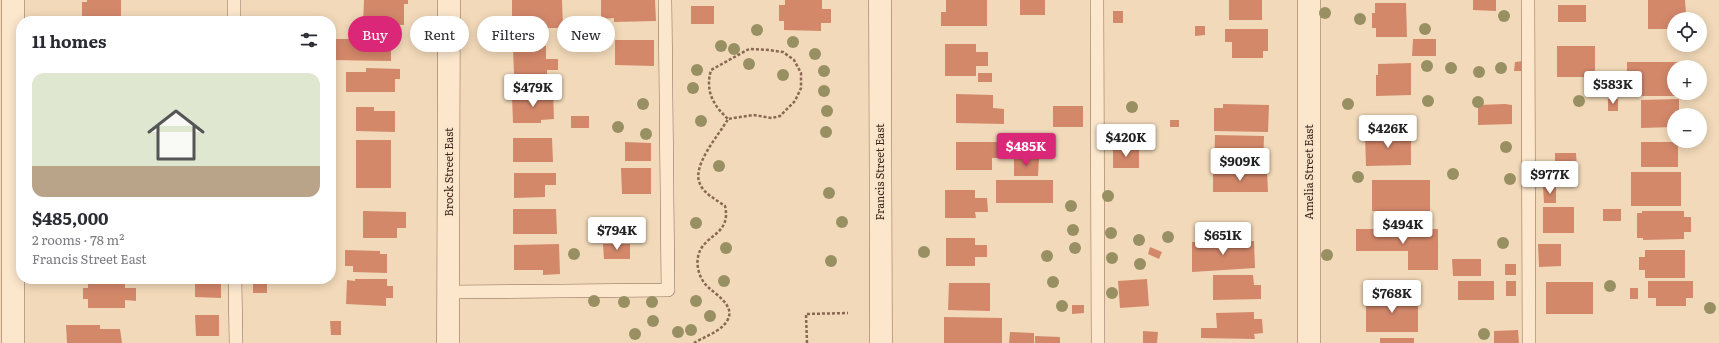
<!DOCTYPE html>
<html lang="en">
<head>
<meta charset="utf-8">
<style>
  :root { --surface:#fff; --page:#f2f2f3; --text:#2b2b33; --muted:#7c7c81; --accent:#db2777 }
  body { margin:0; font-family:Literata,serif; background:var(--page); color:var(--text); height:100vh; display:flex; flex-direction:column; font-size:15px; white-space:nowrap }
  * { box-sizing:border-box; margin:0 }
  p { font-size:13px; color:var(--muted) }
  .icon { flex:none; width:22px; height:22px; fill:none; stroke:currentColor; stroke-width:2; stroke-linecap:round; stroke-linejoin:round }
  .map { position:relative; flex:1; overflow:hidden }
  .panel { position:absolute; left:16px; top:16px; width:320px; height:268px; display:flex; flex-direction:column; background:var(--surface); border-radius:16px; box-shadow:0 2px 10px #0003 }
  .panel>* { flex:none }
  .hud { position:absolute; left:348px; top:16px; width:380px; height:36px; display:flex; gap:8px }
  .controls { position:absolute; left:1667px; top:12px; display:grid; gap:8px }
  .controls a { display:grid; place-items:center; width:40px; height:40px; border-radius:50%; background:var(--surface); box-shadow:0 2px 10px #0003; font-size:20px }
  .price { position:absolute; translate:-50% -34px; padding:0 9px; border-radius:4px; background:#fff; color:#222; font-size:13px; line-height:26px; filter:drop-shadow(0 1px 2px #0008) }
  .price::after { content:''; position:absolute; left:50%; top:24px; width:12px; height:9px; margin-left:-6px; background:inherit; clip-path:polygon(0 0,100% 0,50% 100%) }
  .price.selected { background:var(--accent); color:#fff }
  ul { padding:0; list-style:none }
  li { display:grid; align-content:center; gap:8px; height:212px; padding:0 16px }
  li span { display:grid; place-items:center; height:124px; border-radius:12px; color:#555 }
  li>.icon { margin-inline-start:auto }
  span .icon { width:72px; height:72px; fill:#fffc; stroke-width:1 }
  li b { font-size:17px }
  h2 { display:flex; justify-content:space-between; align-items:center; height:48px; padding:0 16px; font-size:17px }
  .pill { padding:0 14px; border-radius:18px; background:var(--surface); box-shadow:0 2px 10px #0003; font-size:14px; line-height:36px }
  .pill.selected { background:var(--accent); color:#fff }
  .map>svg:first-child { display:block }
  .building { fill:#d4886a }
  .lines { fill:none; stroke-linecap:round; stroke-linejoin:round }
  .service-casing { stroke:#896852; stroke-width:14 }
  .minor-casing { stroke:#896852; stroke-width:23 }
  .tertiary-casing { stroke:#896852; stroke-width:23 }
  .path { stroke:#896852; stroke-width:2.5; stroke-dasharray:3 2; stroke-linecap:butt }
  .service { stroke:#fce7cc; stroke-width:13 }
  .minor { stroke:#fce7cc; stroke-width:22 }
  .tertiary { stroke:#fce7cc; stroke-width:22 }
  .tree { fill:#989063 }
  .labels { text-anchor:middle; stroke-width:3.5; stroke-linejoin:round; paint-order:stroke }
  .street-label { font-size:11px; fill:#372319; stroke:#f9e4c9 }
</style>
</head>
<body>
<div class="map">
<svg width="1719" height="343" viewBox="0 0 1719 343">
  <rect width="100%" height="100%" fill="#f2d9b9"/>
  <path class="building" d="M87 0H121V21H82V2H87Z
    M364 0H408V4H404V25L363 24Z
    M512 0H562L563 28H512Z
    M601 0H655L656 21 614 22V18L601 19Z
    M785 0H822V9H831V23H821V31L784 30V21H779V5H785Z
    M946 0H987V26H941V12H946Z
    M1020 0H1045V15H1020Z
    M1229 0H1262V20H1229Z
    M1473 0H1496V11L1473 10Z
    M1648 0H1685L1686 14H1678V19H1674V29H1648Z
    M1375 3H1406L1407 37H1376V28H1372V13H1375Z
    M1558 5H1586V22H1558Z
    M691 6H714V24H691Z
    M1113 11H1123V23H1113Z
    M154 19H189V21H154Z
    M1195 26H1205V35L1195 36Z
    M353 29 385 30V46H391V61L331 60V39H352Z
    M1225 29H1268V51H1263V58H1232V42H1225Z
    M1413 39H1436V56H1412Z
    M615 40H654V66L615 65Z
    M945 44H976V52H988V66H976V76H945Z
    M546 46V59H558V70H547V74H514L513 47Z
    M1557 46H1595V77H1557Z
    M1524 61V71H1514L1515 62Z
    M1627 62H1684V67H1674V93H1684V96H1627Z
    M1411 63V95L1376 96V75H1378V64Z
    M366 68 400 69V79H395V92H346V72H366Z
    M978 73H992V82H978Z
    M540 92H553L554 119 541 120V123H513L512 95H540Z
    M956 94 993 95V108L1004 109V124L956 123Z
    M1608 99H1618V111H1608Z
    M1679 99V115H1674V127L1641 128V100Z
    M1223 104 1269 105 1268 132 1214 131V108H1223Z
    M1505 104 1512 105V124L1478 125V105Z
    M1053 106H1083V127H1053Z
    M356 107H374V111H395V132L356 131Z
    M571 116H589V128H571Z
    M1170 120H1179V127H1170Z
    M1411 133V165L1366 166 1365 134Z
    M1012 134H1026V144H1012Z
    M1215 135 1264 136 1263 169H1255V167L1214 166Z
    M513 138H552L553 162H513Z
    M356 140H391V188H356Z
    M625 142 651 143V161H625Z
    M956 142H1001L1002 158H992V170H956Z
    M1641 142H1678V167H1641Z
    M1113 148H1139V168H1113Z
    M1555 153H1576L1577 168H1555Z
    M1014 158H1039L1038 176H1014Z
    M621 168H651V194H622Z
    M1213 171H1267L1268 192H1213Z
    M1631 172H1681V206H1631Z
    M514 173H556V185H545V197L514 198Z
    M996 180H1053V203H996Z
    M1372 180H1430V211H1372Z
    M1543 187H1556V203H1544Z
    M945 190H975V198H987L988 212H975L976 218H945Z
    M1543 207H1574V233H1543Z
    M513 209H556L557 234H513Z
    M1603 209H1621V221H1603Z
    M363 211 406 212V228H397V238H363Z
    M1642 211H1684V217H1691V232H1684V239L1643 240V238H1637V213H1642Z
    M621 229V240H605V230Z
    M1356 229H1438V270H1408V251H1356Z
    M946 238H975V245H987V257H975V266H946Z
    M1254 241 1255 268 1192 272V242Z
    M559 244 560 274 543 275V270H514V245Z
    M603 244H630V259H604Z
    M1538 244H1561V266L1539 267Z
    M1150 247 1162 252 1159 259 1148 254Z
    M345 250 380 251V254H387V273L353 272V266H345Z
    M1645 250H1685V278H1645V270H1639V257H1645Z
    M1452 259H1481V276H1453Z
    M1505 264H1516V275H1505Z
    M1213 275H1253L1254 285H1261V299L1213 300Z
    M88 279H125V288H136V301L125 300V308H88V299H83V288H88Z
    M195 279H221V298L195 297Z
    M355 279H387V286H393V298H386V306L346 304 347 280 355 281Z
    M1147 279 1149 306 1120 308 1118 281Z
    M253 281H267V293H253Z
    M1458 281H1494V300H1458Z
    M1506 281H1516V296H1506Z
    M1648 281H1693V298H1686V306H1656V298H1648Z
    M1546 282H1593V314H1546Z
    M949 283H990V311L948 310Z
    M1630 288H1638V299H1630Z
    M1418 296V332H1366V297Z
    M1072 305H1084V313L1072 314Z
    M1254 312V319H1262L1263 333 1254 334 1255 339 1201 338V328H1217L1216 313Z
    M195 315H219V336H196Z
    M944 317 1002 318V343H944Z
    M330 321H341V335H331Z
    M66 325H100V329H120L122 343H67Z
    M1518 330 1519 343H1494V331Z
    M1143 331 1158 332 1157 343H1143Z
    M1010 332 1034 333V343H1009Z
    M1035 336 1060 337V343H1035Z
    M1380 338H1414V343H1380Z"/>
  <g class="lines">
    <defs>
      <path id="service" d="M234 0V21
        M1097 0 1098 343
        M1528 0 1529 343
        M235 279 236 343
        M449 292 668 290 665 0"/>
      <path id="minor" d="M13 0V343
        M880 0 881 343
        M1309 0V343"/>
      <path id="tertiary" d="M448 343 449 0"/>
    </defs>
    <use href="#service" class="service-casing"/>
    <use href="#minor" class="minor-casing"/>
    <use href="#tertiary" class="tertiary-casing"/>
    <path class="path" d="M694 343C702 338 716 333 723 326 740 309 719 297 708 287 700 280 696 267 698 257 702 234 732 236 725 206 717 200 704 194 700 184 691 166 719 135 728 119L753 115 772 118 780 116 795 101 801 88V73L794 60 783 52 769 50 749 49 711 70C705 91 713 105 728 119
      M807 343 806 314 848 313"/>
    <use href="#service" class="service"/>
    <use href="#minor" class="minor"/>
    <use href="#tertiary" class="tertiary"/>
  </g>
  <g class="tree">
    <circle cx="1325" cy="13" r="6"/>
    <circle cx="1504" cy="16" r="6"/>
    <circle cx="1360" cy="19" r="6"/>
    <circle cx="1425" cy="29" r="6"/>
    <circle cx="757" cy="30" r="6"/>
    <circle cx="793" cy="42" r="6"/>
    <circle cx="721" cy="46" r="6"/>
    <circle cx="734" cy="49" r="6"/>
    <circle cx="815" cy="54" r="6"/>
    <circle cx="749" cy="64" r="6"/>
    <circle cx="1427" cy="66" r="6"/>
    <circle cx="1451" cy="68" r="6"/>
    <circle cx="1501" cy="68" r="6"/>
    <circle cx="697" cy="70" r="6"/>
    <circle cx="824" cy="71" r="6"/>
    <circle cx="1479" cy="72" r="6"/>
    <circle cx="783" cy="75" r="6"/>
    <circle cx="693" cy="88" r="6"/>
    <circle cx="824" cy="91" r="6"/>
    <circle cx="1428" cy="101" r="6"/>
    <circle cx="1579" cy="101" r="6"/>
    <circle cx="1478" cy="102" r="6"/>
    <circle cx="643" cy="104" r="6"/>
    <circle cx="1348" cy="104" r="6"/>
    <circle cx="1132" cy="107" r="6"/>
    <circle cx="827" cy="111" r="6"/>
    <circle cx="701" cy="121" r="6"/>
    <circle cx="618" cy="127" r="6"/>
    <circle cx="826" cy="132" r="6"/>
    <circle cx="646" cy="134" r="6"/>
    <circle cx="1506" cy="147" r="6"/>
    <circle cx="719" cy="166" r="6"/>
    <circle cx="1453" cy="174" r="6"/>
    <circle cx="1358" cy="177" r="6"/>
    <circle cx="1510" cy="179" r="6"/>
    <circle cx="829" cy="193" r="6"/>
    <circle cx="1108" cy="196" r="6"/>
    <circle cx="1071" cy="206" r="6"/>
    <circle cx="1411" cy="218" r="6"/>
    <circle cx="842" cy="222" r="6"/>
    <circle cx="696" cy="223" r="6"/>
    <circle cx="1073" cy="230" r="6"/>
    <circle cx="1111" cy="233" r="6"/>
    <circle cx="1168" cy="237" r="6"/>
    <circle cx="1139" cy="240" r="6"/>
    <circle cx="1503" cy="243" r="6"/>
    <circle cx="726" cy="248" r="6"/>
    <circle cx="1075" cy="248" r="6"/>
    <circle cx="924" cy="252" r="6"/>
    <circle cx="574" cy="254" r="6"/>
    <circle cx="1327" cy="255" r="6"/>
    <circle cx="1047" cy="256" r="6"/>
    <circle cx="1112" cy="258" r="6"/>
    <circle cx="831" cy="261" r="6"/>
    <circle cx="1140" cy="264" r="6"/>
    <circle cx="724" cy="281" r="6"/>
    <circle cx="1053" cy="282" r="6"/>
    <circle cx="1610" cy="286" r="6"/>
    <circle cx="1112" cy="293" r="6"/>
    <circle cx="594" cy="301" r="6"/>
    <circle cx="696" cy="301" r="6"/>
    <circle cx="624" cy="302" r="6"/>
    <circle cx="652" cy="302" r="6"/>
    <circle cx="1062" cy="306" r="6"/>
    <circle cx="1710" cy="308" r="6"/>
    <circle cx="710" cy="316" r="6"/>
    <circle cx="653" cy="321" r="6"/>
    <circle cx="691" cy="330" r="6"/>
    <circle cx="678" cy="332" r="6"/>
    <circle cx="635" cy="334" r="6"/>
    <circle cx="1484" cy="334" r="6"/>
  </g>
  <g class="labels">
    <g class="street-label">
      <text transform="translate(449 172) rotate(-90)" y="4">Brock Street East</text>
      <text transform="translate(880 172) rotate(-90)" y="4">Francis Street East</text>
      <text transform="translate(1309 172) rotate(-90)" y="4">Amelia Street East</text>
    </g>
  </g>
</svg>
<div class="controls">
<a><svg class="icon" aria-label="locate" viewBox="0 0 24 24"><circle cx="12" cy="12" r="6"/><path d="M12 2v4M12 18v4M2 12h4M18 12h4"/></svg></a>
<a>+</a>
<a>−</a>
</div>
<b class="price" style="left:1613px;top:105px">$583K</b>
<b class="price" style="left:533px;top:108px">$479K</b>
<b class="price" style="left:1388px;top:149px">$426K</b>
<b class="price" style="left:1126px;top:158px">$420K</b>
<b class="price selected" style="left:1026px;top:167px">$485K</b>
<b class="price" style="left:1240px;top:182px">$909K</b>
<b class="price" style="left:1550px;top:195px">$977K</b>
<b class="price" style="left:1403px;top:245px">$494K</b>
<b class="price" style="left:617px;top:251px">$794K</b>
<b class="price" style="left:1223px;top:256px">$651K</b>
<b class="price" style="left:1392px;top:314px">$768K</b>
<div class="hud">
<a class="pill selected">Buy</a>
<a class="pill">Rent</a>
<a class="pill">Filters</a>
<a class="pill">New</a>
</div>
<section class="panel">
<h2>11 homes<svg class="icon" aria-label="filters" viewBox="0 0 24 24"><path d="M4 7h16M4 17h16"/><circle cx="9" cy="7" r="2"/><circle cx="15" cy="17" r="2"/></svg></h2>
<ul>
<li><span style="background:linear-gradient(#dfe7d0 75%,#b9a48a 0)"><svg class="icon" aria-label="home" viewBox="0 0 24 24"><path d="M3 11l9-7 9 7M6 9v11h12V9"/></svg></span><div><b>$485,000</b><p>2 rooms · 78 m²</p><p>Francis Street East</p></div></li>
</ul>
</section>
</div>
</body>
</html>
